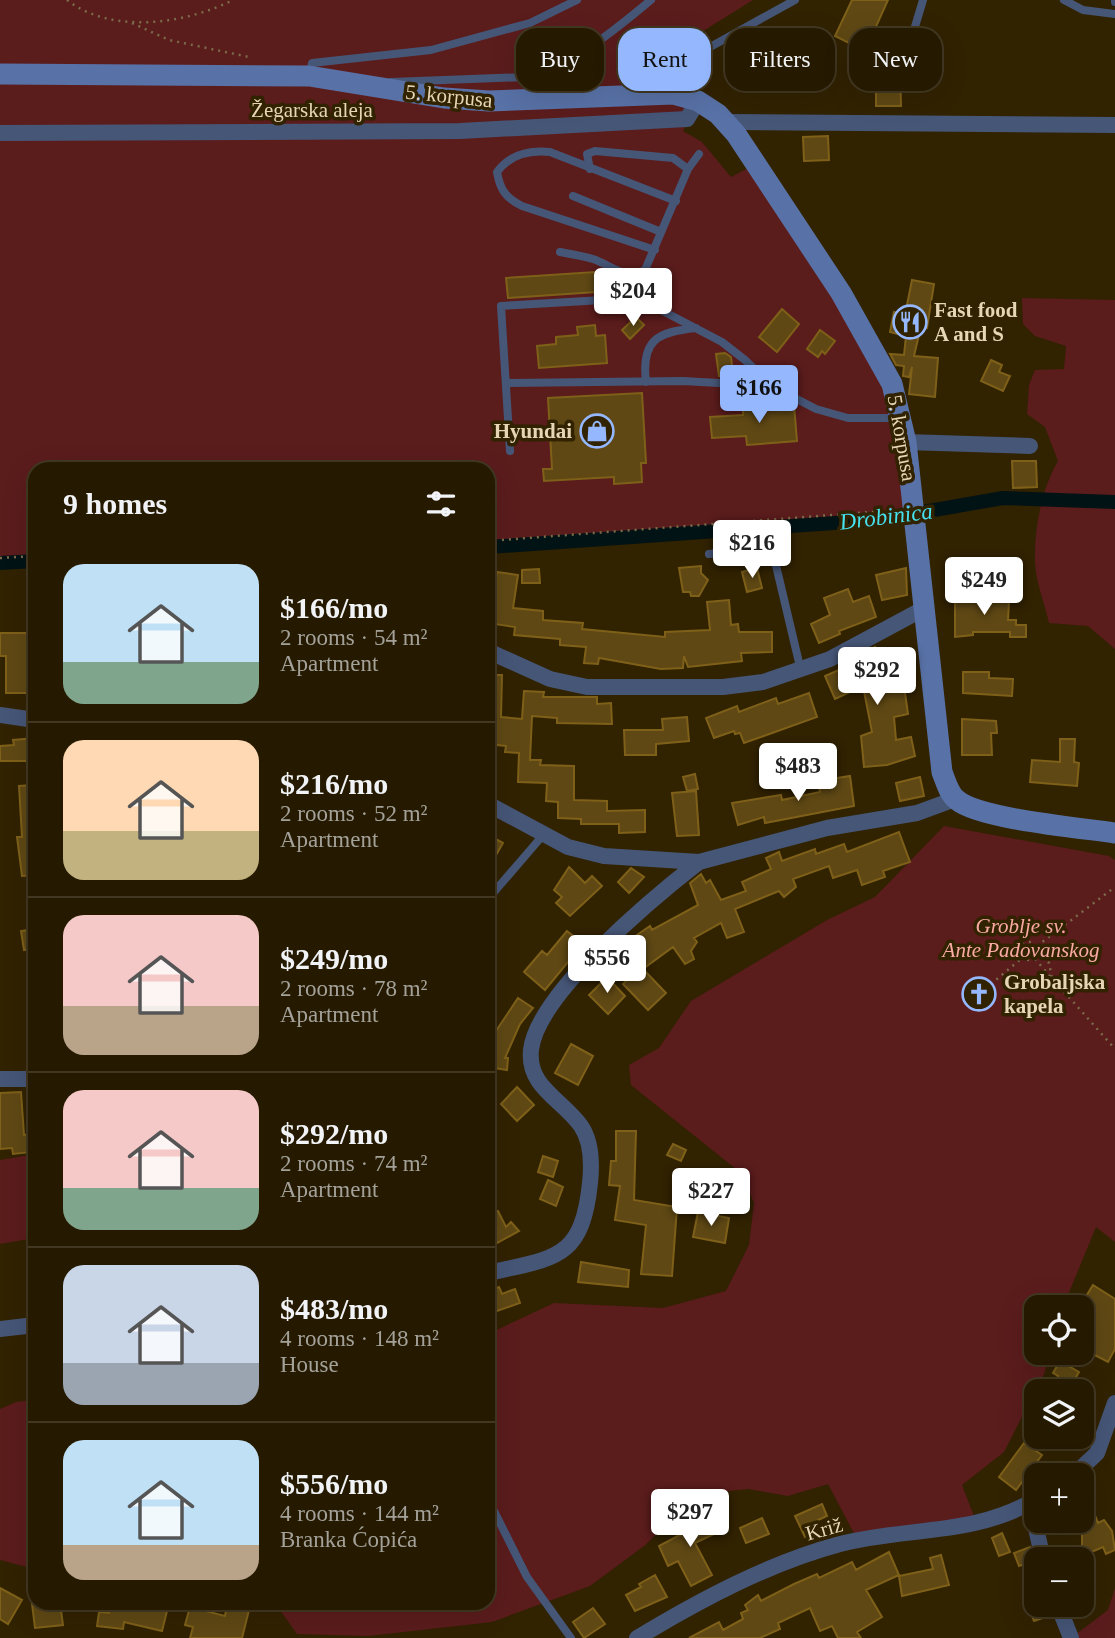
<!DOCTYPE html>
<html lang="en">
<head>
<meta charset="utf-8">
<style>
  :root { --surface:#251a00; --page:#31270f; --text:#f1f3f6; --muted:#a3a199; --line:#423822; --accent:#95b7fd }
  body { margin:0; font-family:"Times New Roman",serif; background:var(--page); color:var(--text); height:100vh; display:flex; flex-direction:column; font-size:26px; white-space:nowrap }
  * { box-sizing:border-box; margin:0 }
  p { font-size:23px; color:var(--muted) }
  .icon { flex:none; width:38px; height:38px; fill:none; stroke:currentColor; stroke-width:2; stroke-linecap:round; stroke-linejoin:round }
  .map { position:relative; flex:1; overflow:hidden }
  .sheet { position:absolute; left:28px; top:462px; width:467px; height:1148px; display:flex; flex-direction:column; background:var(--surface); border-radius:21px; box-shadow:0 7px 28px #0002,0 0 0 2px var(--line) }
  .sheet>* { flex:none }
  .hud { position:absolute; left:516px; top:28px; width:494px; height:63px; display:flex; gap:14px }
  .fabs { position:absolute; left:1024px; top:1295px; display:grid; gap:14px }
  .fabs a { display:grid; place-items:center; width:70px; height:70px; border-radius:14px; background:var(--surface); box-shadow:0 7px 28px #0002,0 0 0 2px var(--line); font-size:35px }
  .price { position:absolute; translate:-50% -60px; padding:0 16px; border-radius:7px; background:#fff; color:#222; font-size:23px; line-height:46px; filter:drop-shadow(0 2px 4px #0008) }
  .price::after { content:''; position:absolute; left:50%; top:42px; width:21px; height:16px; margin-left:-10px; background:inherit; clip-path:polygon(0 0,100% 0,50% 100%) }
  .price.active { background:var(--accent); color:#111 }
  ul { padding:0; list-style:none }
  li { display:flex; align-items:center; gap:21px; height:175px; padding:0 35px }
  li+li { border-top:2px solid var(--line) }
  li span { display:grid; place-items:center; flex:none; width:196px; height:140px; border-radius:21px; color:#555 }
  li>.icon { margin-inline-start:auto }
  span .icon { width:84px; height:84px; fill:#fffc; stroke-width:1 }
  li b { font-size:30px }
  h2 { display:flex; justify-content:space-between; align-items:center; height:84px; padding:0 35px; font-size:30px }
  .chip { padding:0 24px; border-radius:21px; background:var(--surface); box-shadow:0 7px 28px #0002,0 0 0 2px var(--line); font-size:24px; line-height:63px }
  .chip.active { background:var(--accent); color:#111 }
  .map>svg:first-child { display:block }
  .green { fill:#5b1c1c }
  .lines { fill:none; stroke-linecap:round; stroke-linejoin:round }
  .canal { stroke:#021315; stroke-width:14 }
  .building { fill:#5f4814; stroke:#7e6019; stroke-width:2 }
  .path { stroke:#7b6b4a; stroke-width:2.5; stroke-dasharray:2 5; stroke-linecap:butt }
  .lane { stroke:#465677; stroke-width:8 }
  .street { stroke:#465677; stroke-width:16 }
  .secondary { stroke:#5871a6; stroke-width:21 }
  .labels { text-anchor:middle; stroke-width:7; stroke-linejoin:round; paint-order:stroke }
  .street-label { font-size:21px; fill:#e6d6b6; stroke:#312200 }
  .poi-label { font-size:21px; font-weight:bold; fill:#e6d6b6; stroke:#312200; text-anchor:start }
  .park-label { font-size:21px; font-style:italic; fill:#faaaa4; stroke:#312200 }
  .water-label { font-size:23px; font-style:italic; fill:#46e1ef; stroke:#312200 }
</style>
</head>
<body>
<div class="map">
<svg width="1115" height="1638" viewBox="0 0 1115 1638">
  <rect width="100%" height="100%" fill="#312200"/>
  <path class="green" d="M0 0H753L655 61 640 93 698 101 683 131 702 142 731 177 756 164 876 351 920 512 876 520 488 547V469H35V561L0 563Z
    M1022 298 1115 300V649L1088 626 1049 623C1045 604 1036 583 1035 563 1034 530 1041 490 1058 461L1045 427 1027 414 1029 385 1035 370 1064 369 1066 346 1035 336 1023 324Z
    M944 826 1109 856 1115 860V1242L1096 1227 1063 1307H1036V1353H1050L1044 1374 1004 1452 962 1485 977 1524 858 1541 828 1484 788 1496 748 1489 699 1494 644 1546 590 1586 492 1622 368 1636 297 1634 275 1603H488V1334L554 1303 663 1308 726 1291 749 1245 754 1203 741 1173 631 1085 629 1065 659 1048 691 1001 827 920 875 897Z
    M35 1154V1238L0 1244V1160Z
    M35 1400V1569L0 1560V1409L16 1402Z
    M1115 1588V1638H1071L1108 1610Z"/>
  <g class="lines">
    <path class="canal" d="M488 547 877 520 1003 498 1115 502
      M0 563 35 561"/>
  </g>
  <path class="building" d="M852 0H888L865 51 835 36Z
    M876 64H900L901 106H876Z
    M828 136 829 160 804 161 803 137Z
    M595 272 596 292 508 298 506 278Z
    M912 280 934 284 927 328 921 326 914 356 938 358 935 397 909 394 912 367 909 377 903 376 904 366 896 365 890 354 904 355 906 336 890 332 894 312 905 315Z
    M782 309 799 324 777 352 759 337Z
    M636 317 644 325 630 339 622 330Z
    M595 325 596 336 605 335 607 363 539 368 537 346 556 344V337L578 335 577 327Z
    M820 330 835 341 825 354 822 351 818 357 807 349Z
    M725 353 731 357 733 374 719 376 716 354Z
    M991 360 1002 365 999 372 1010 376 1003 391 981 381Z
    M642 393 646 463H641L642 482 614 484V477L544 481 543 469H552L548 398Z
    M790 403 794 405 797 441 747 445 746 436 712 438 710 417 743 415V407Z
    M1012 461H1036L1037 487 1013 488Z
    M701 566V573L708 580 699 596H691L690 592H683L679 568Z
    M757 568 762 588 747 592 742 572Z
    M906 568 907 595 882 600 876 575Z
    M539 569 540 583H522V570Z
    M497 572 518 575 513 608 543 611V620L583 623 582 629 665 637V632L710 630 707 602 729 600 731 625 738 624 739 632H772V652L741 653 742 661 688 667 684 656 683 668 661 669 599 658 598 664 584 663 586 647 560 645V639L514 635 515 627 488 623V596H493Z
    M848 589 853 602 869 596 876 617 839 631 840 634 819 643 811 624 830 615 824 598Z
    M955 594 978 595V600L1009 602 1008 620H1016V625H1026V637H1010V632H973V635L955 637Z
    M0 633H35V693H6V656H0Z
    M875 647 879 668 901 664 908 714 894 717 896 740 911 737 915 756 887 765 864 767 861 736 872 732 863 686 835 699 825 676 855 663 854 658Z
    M963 672H989V678L1013 679 1012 696 963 693Z
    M488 675H502L501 717 522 719 524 691 544 692 543 697H597V704L611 703 612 724 557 723V718L532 716 530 760H541L540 765 574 766V800L607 801V811L645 810V832L619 833V824H581V819L558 818V802L546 801 547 783 518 782 519 753 505 752 506 746 488 744Z
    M809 693 817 717 744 743 740 733 735 734 734 731 714 738 706 718 737 706 739 712 776 698 778 704Z
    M687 717 689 741 656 744V755H625L624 730H663L662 719Z
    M962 719 996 721 997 733H991L992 755H962Z
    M35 738V761H0V746L14 745 13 740Z
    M1060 739H1075L1074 762 1079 763 1077 786 1030 782 1032 760 1060 762Z
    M695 774 698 789 687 791 683 777Z
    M850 776 854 806 765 823 764 817 738 825 732 803 781 795 782 800 820 792 818 781Z
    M920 777 924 796 900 801 896 783Z
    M33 785 35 875 22 876 17 837H22L19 786Z
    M696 791 699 835 677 836 672 793Z
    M899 832 910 862 883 871 885 877 862 885 857 870 833 878 829 866 793 879 796 887 784 897 779 891 735 909 744 932 727 938 721 923 694 938 697 942 691 951 694 959 685 964 673 947 643 969 666 993 648 1010 623 984 641 967 624 944 650 926 652 930 698 905 690 883 701 874 706 883 710 880 721 900 746 891 742 882 771 869 766 858 779 852 782 861 815 849 816 854 844 844 847 852Z
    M488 835 503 843 488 869Z
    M569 867 585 883 592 876 602 886 570 916 556 903 562 897 554 890Z
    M631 868 644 877 629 893 618 882Z
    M35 929V948L24 950 21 931Z
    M567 931 583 944 545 990 524 972 542 951 547 955Z
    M607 977 625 996 608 1014 589 995Z
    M979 984 986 985 990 991 989 998 977 1006 968 993Z
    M518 998 533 1008 520 1024 505 1058H508L507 1070 488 1067V1043Z
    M571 1044 593 1056 578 1085 555 1073Z
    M517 1087 534 1105 517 1121 501 1104Z
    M21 1092 24 1135 35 1134V1148H31L32 1152 13 1154 12 1148 0 1149V1093Z
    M616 1131H636L634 1200 677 1207 672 1276 641 1274 646 1225 615 1220 620 1186 609 1185 611 1161H616Z
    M673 1144 686 1150 681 1161 667 1155Z
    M543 1156 558 1161 553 1177 538 1172Z
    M548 1180 563 1187 556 1206 540 1199Z
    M498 1211 506 1227 511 1222 519 1231 488 1248V1215Z
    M698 1212 729 1218 725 1243 693 1237Z
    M581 1262 629 1270 628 1287 578 1282Z
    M1093 1285 1115 1299V1349L1108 1362 1083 1349 1091 1333 1082 1329 1085 1305 1082 1303Z
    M499 1287 502 1294 515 1289 520 1303 488 1314V1291Z
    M1060 1361 1079 1372 1068 1391 1053 1386 1058 1376 1053 1373Z
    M1024 1443 1042 1455 1016 1490 999 1477Z
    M1082 1484 1098 1523 1104 1520 1112 1531 1115 1550 1106 1554 1103 1547 1082 1556Z
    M822 1504 827 1516 818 1520 822 1529 805 1537 795 1516Z
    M706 1512 716 1533 695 1543 712 1575 691 1586 678 1561 668 1566 659 1546 691 1529 687 1521Z
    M762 1518 769 1534 746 1543 740 1528Z
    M1002 1533 1010 1552 999 1556 992 1538Z
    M1030 1547 1033 1561 1019 1566 1014 1553Z
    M889 1552 899 1575 866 1590 882 1617 857 1632 861 1638H838L832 1626 820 1631 810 1608 778 1623 780 1629 760 1638H689L719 1622 723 1630 743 1619 741 1613 748 1610 745 1605 758 1595 761 1601 794 1584 817 1574 819 1578 852 1562 856 1570Z
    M941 1555 949 1585 902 1596 899 1576 933 1569 930 1558Z
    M655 1575 667 1597 635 1611 626 1595 641 1587 639 1584Z
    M0 1588 22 1600 8 1624 0 1619Z
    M60 1603 63 1625 35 1628 32 1604Z
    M111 1603 142 1606 143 1603H169L162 1631 124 1622 123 1629 97 1626 99 1612 109 1613Z
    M227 1605 249 1610 242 1638H190L193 1627 185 1625 190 1607 225 1616Z
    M1028 1605H1048L1051 1615 1034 1621Z
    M593 1608 605 1624 584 1638 573 1622Z"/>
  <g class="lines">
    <path class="path" d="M67 0C112 35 185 24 233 0
      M132 23 169 40 249 57
      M488 541 897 510
      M0 558 35 556
      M1020 951a9 9 0 1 1 18 0a9 9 0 1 1-18 0Z
      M1037 946 1115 887
      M1038 952 1049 963 1052 978 1115 1049
      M1035 959 1050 976
      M991 984 1022 958"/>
    <path class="lane" d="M1064 0 1083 10 1115 14
      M1115 0V2
      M908 50 923 0
      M310 73 312 63 431 50 530 23 577 0
      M391 82 525 77C574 65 613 31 651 0
      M674 92 694 56 795 0
      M590 169 587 154 595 151 673 158 688 169
      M573 196 661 232
      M655 250 522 206C506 198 500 190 497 172 510 154 529 150 550 152L676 201
      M560 252C571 254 583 256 593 259 611 265 626 281 645 270L688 169 699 154
      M608 268 611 300
      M646 382C641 340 657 332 696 328
      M506 383 683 381 772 386
      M510 451 501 306 638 298 722 342 745 360 772 386 816 409 848 418H898
      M709 554C729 552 757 544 774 557L801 671
      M488 899 544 834
      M488 1499 527 1577 571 1638"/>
    <path class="street" d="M725 122 1115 125
      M0 133 460 131 687 119 698 101
      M906 442 1030 446
      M488 651 550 679 587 687H723L763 682 830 659 923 609
      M0 715 35 720
      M488 804 568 847 604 856 699 862 827 828 917 813 955 799
      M0 1079H35
      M488 1273C555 1258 582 1260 590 1183 592 1164 592 1142 581 1126 562 1099 527 1087 531 1050 537 994 654 897 699 862
      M0 1329 35 1325
      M1074 1475 1097 1453 1115 1403
      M1030 1502 1043 1559
      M1058 1605 1071 1638
      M637 1638C700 1600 769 1563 840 1544 906 1527 976 1536 1036 1499"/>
    <path class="secondary" d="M0 74 309 76 444 98 489 101 673 94 698 101 718 114 736 134 841 293 892 384 906 442 942 772C946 782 949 794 957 800 979 819 1082 828 1115 833"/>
  </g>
  <defs>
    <symbol id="restaurant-ring" viewBox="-11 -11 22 22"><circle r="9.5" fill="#312200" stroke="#95b7fd" stroke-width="1.5"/><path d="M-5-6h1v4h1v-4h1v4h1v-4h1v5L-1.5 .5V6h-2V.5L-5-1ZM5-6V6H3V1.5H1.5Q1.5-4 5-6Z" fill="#95b7fd"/></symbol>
    <symbol id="shop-ring" viewBox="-11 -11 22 22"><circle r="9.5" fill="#312200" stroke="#95b7fd" stroke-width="1.5"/><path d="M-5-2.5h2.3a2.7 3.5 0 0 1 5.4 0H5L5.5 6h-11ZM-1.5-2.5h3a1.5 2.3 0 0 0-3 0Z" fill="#95b7fd"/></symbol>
    <symbol id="church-ring" viewBox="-11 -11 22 22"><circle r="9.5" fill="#312200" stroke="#95b7fd" stroke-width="1.5"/><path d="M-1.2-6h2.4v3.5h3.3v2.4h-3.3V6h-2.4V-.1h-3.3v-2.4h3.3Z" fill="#95b7fd"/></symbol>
  </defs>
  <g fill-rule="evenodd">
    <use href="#restaurant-ring" x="891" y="303" width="38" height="38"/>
    <use href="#shop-ring" x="578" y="412" width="38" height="38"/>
    <use href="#church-ring" x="960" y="975" width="38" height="38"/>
  </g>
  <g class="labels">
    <g class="street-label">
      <text transform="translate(449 96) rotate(6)" y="7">5. korpusa</text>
      <text x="312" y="117">Žegarska aleja</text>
      <text transform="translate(902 438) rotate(80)" y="7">5. korpusa</text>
      <text transform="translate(824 1529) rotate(-16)" y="7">Križ</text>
    </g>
    <g class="poi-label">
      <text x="934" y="317">Fast food<tspan x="934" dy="24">A and S</tspan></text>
      <text x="572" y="438" text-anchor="end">Hyundai</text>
      <text x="1004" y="989">Grobaljska<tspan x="1004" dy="24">kapela</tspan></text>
    </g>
    <g class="park-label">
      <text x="1021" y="933">Groblje sv.<tspan x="1021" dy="24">Ante Padovanskog</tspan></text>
    </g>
    <g class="water-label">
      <text transform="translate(886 516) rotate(-7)" y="8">Drobinica</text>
    </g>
  </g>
</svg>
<div class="fabs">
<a><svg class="icon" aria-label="locate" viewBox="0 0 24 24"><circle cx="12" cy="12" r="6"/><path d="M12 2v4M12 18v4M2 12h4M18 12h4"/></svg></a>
<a><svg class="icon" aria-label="layers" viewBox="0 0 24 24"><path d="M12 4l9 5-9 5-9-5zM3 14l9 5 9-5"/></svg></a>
<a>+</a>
<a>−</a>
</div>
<b class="price" style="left:633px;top:328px">$204</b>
<b class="price active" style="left:759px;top:425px">$166</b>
<b class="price" style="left:752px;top:580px">$216</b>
<b class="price" style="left:984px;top:617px">$249</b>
<b class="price" style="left:877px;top:707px">$292</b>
<b class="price" style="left:798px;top:803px">$483</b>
<b class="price" style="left:607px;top:995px">$556</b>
<b class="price" style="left:711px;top:1228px">$227</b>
<b class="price" style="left:690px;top:1549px">$297</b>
<div class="hud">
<a class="chip">Buy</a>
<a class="chip active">Rent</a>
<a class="chip">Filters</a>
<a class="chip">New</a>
</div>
<section class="sheet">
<h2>9 homes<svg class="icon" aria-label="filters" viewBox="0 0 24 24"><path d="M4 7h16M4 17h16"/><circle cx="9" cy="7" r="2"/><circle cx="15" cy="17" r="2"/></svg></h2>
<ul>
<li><span style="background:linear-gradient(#bfe0f5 70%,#7fa58c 0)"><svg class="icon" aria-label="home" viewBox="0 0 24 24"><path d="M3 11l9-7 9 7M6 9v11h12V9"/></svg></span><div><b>$166/mo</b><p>2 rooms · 54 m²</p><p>Apartment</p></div></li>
<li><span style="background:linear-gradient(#ffd9b3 65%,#c2b280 0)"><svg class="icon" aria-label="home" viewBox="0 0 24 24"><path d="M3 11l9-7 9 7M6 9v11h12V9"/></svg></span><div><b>$216/mo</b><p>2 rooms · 52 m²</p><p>Apartment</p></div></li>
<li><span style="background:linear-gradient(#f6c9c9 65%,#b9a48a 0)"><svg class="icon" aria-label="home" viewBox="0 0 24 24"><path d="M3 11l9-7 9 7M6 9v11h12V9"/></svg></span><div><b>$249/mo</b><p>2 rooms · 78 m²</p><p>Apartment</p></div></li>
<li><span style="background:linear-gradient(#f6c9c9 70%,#7fa58c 0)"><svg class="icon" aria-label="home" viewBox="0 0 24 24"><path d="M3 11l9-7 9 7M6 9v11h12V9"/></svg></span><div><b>$292/mo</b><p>2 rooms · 74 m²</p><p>Apartment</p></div></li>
<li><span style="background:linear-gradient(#c9d6e8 70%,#9aa5b1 0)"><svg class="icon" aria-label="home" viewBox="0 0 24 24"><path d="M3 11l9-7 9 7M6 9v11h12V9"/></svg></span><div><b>$483/mo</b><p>4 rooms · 148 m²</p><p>House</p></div></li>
<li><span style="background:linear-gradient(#bfe0f5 75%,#b9a48a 0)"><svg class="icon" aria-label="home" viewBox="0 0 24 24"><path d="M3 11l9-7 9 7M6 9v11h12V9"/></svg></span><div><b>$556/mo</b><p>4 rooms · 144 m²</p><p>Branka Ćopića</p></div></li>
</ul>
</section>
</div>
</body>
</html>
